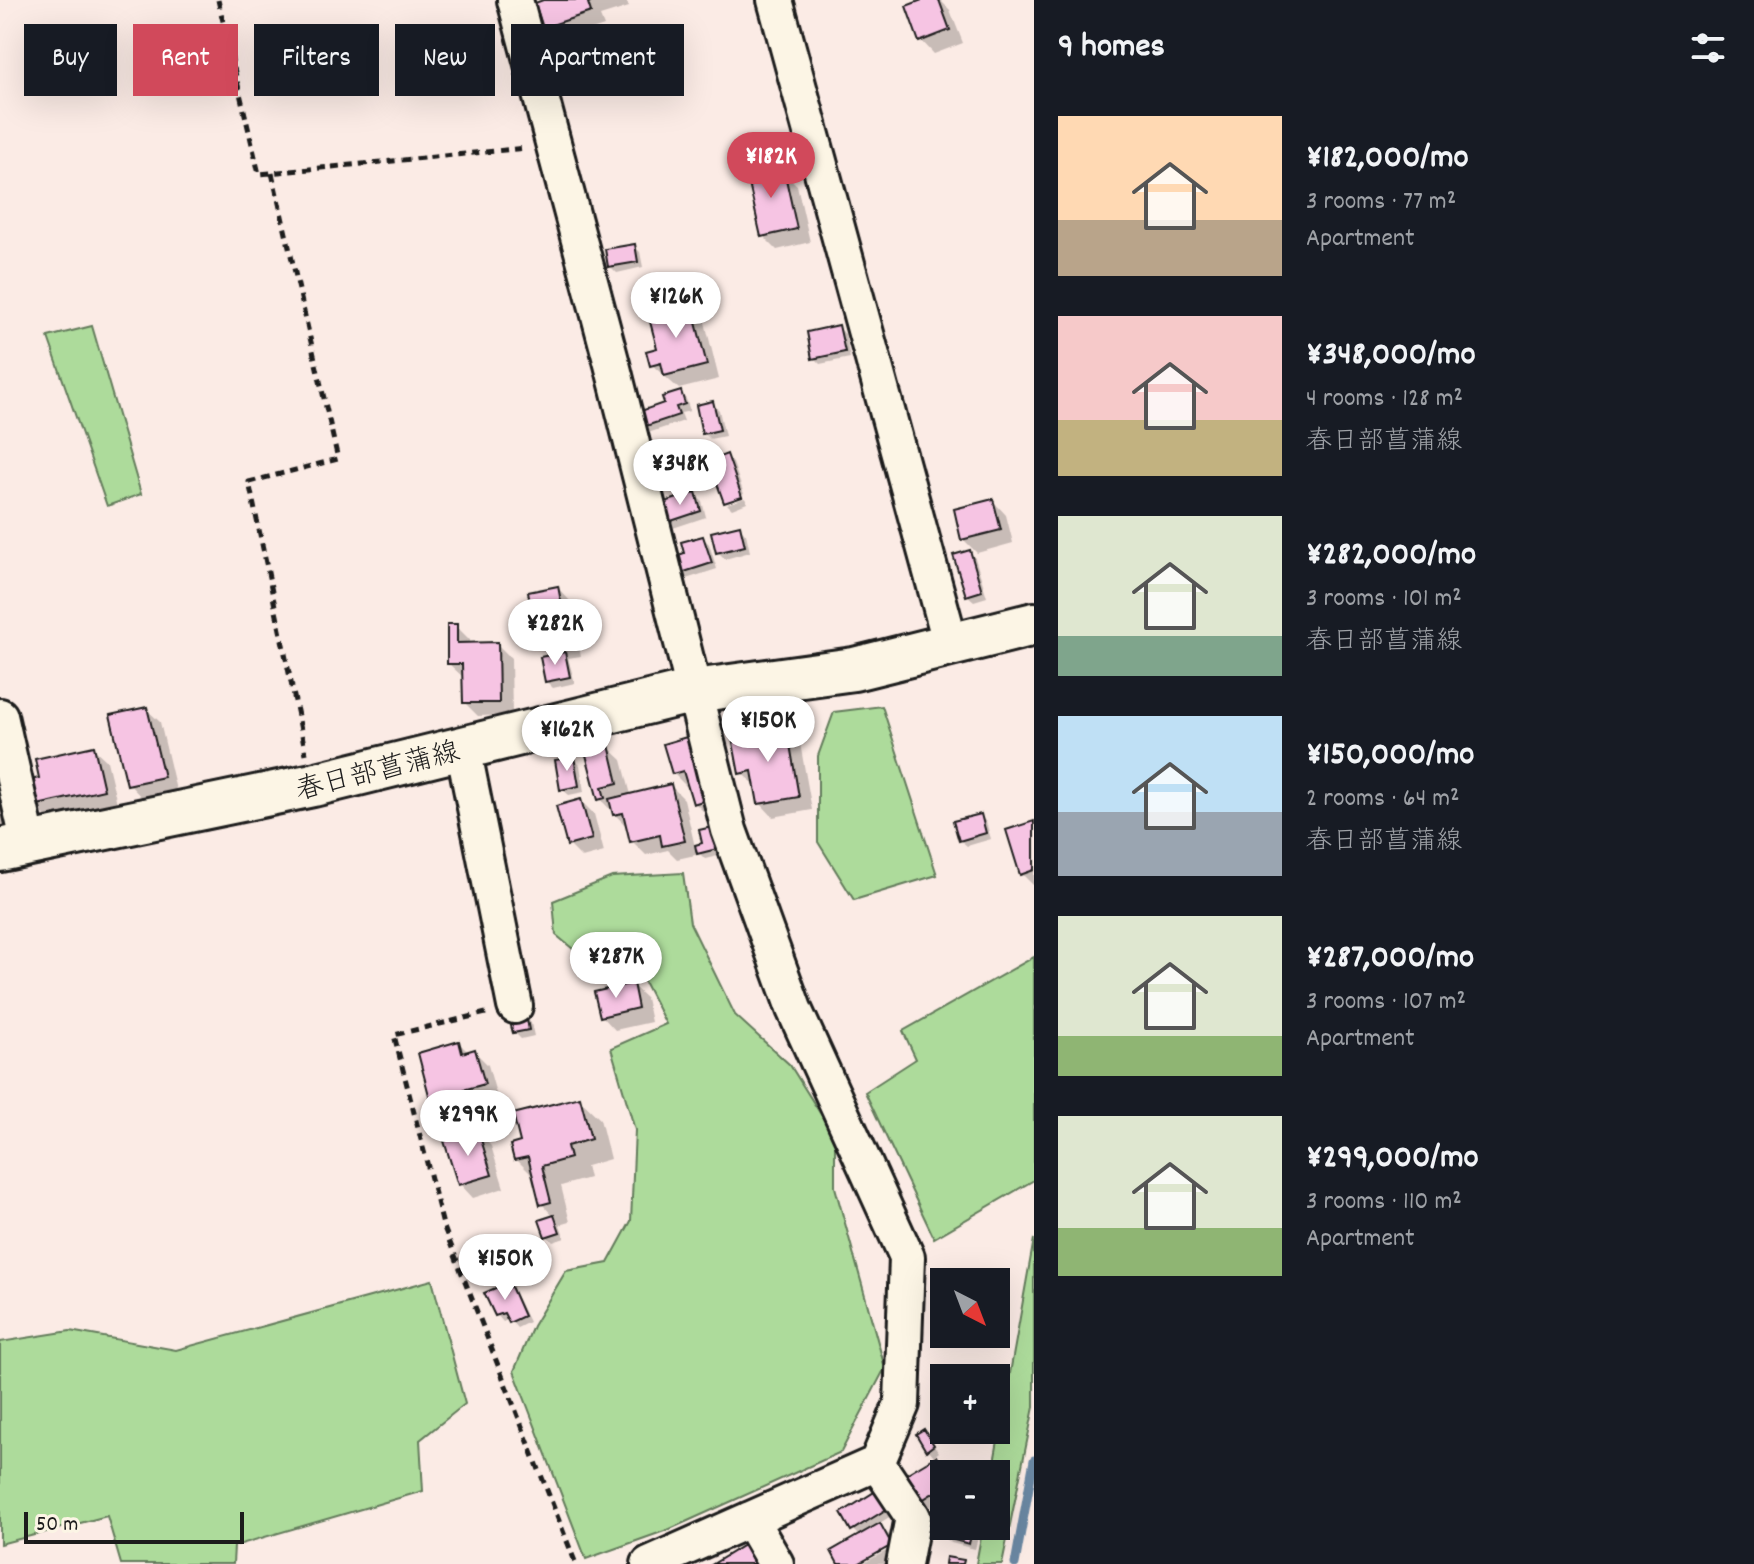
<!DOCTYPE html>
<html lang="en">
<head>
<meta charset="utf-8">
<style>
  :root { --surface:#171b24; --page:#20242c; --text:#f1f3f6; --muted:#9ea1a6; --accent:#d1495b }
  body { margin:0; font-family:Dekko,"Klee One",sans-serif; background:var(--page); color:var(--text); height:100vh; display:flex; flex-direction:column; font-size:30px; white-space:nowrap }
  * { box-sizing:border-box; margin:0 }
  p { font-size:26px; color:var(--muted) }
  .icon { flex:none; width:44px; height:44px; fill:none; stroke:currentColor; stroke-width:2; stroke-linecap:round; stroke-linejoin:round }
  .map { position:relative; flex:1; overflow:hidden }
  .drawer { display:flex; flex-direction:column; background:var(--surface); width:720px }
  .drawer>* { flex:none }
  .banner { position:absolute; left:24px; top:24px; width:760px; height:72px; display:flex; gap:16px }
  .needle { width:52px; rotate:138deg }
  .fabs { position:absolute; left:930px; top:1268px; display:grid; gap:16px }
  .fabs a { display:grid; place-items:center; width:80px; height:80px; border-radius:0px; background:var(--surface); box-shadow:0 8px 32px #0002; font-size:40px }
  .scale { position:absolute; left:24px; bottom:20px; width:220px; box-sizing:border-box; padding-left:8px; border:4px solid #1c1c1c; border-top:0; font-size:22px; line-height:28px; white-space:nowrap; color:#1c1c1c; -webkit-text-stroke:6px #fcf5e5; paint-order:stroke }
  .price { position:absolute; translate:-50% -68px; padding:0 18px; border-radius:28px; background:#fff; color:#222; font-size:26px; line-height:52px; filter:drop-shadow(0 2px 4px #0008) }
  .price::after { content:''; position:absolute; left:50%; top:48px; width:24px; height:18px; margin-left:-12px; background:inherit; clip-path:polygon(0 0,100% 0,50% 100%) }
  .price.current { background:var(--accent); color:#fff }
  ul { padding:0; list-style:none }
  li { display:flex; align-items:center; gap:24px; height:200px; padding:0 24px }
  li span { display:grid; place-items:center; flex:none; width:224px; height:160px; border-radius:0px; color:#555 }
  li>.icon { margin-inline-start:auto }
  span .icon { width:96px; height:96px; fill:#fffc; stroke-width:1 }
  li b { font-size:34px }
  h2 { display:flex; justify-content:space-between; align-items:center; height:96px; padding:0 24px; font-size:34px }
  .tag { padding:0 28px; border-radius:0px; background:var(--surface); box-shadow:0 8px 32px #0002; font-size:28px; line-height:72px }
  .tag.current { background:var(--accent); color:#fff }
  main { display:flex; flex:1; min-height:0 }
  .map>svg:first-child { display:block }
  .green { fill:#addb9b; stroke:#647c5c; stroke-width:2 }
  .shadow { fill:#0003 }
  .lines { fill:none; stroke-linecap:round; stroke-linejoin:round }
  .stream { stroke:#6b87a2; stroke-width:9 }
  .building { fill:#f6c4e3; stroke:#1c1c1c; stroke-width:2 }
  .minor-casing { stroke:#1c1c1c; stroke-width:40 }
  .major-casing { stroke:#1c1c1c; stroke-width:48 }
  .path { stroke:#1c1c1c; stroke-width:5; stroke-dasharray:8 6; stroke-linecap:butt }
  .minor { stroke:#fcf5e5; stroke-width:34 }
  .major { stroke:#fcf5e5; stroke-width:42 }
  .labels { text-anchor:middle; stroke-width:7; stroke-linejoin:round; paint-order:stroke }
  .street-label { font-size:28px; fill:#1c1c1c; stroke:#fcf5e5 }
</style>
</head>
<body>
<main>
<div class="map">
<svg width="1034" height="1564" viewBox="0 0 1034 1564">
  <rect width="100%" height="100%" fill="#fbebe5"/>
  <filter id="ink" filterUnits="userSpaceOnUse"><feTurbulence type="fractalNoise" baseFrequency=".0125" numOctaves="2"/><feDisplacementMap in="SourceGraphic" scale="16" xChannelSelector="R" yChannelSelector="G"/><feConvolveMatrix kernelMatrix="1 2 1 2 8 2 1 2 1" color-interpolation-filters="sRGB"/></filter>
  <g filter="url(#ink)">
    <path class="green" d="M92 326 141 494 107 506 48 337Z
      M882 706 937 875 854 900 818 842V756L834 712Z
      M683 873 690 923 735 1015 790 1065 835 1137V1187L885 1368 841 1452 670 1529 586 1559 514 1371 533 1326 566 1271 608 1263 631 1221 635 1130 611 1048 666 1024 634 962 590 963 556 935 553 901 612 877Z
      M1034 957V1180L934 1238 865 1092 916 1059 903 1031Z
      M1034 1239V1407L1002 1564H976L983 1526H996V1474H992Z
      M432 1280 465 1404 420 1440 423 1491 234 1546 233 1564H121L107 1516 0 1544V1342L70 1331 176 1350Z"/>
    <path class="shadow" d="M550 0H626L629 7 600 16 604 26 558 41 545 27Z
      M928 0H940L950 10 963 43 934 54 921 40Z
      M766 163 777 173 783 172 797 185 810 242 777 250 763 236Z
      M634 246 640 252 643 267 617 273 610 266Z
      M690 305 704 318 719 379 679 389 652 365 659 349Z
      M839 328 845 334 850 358 820 364 814 358Z
      M680 393 686 399 690 411 681 413 684 421 648 433 641 427Z
      M712 404 719 410 725 436 710 439 704 433Z
      M685 448 691 455 695 472 660 480 654 474Z
      M727 457 733 463 744 494 726 500V503V502Z
      M695 495 702 501 706 517 673 528 666 522Z
      M745 498 747 503 732 509 727 504Z
      M993 501 1006 515 1013 543 977 553 963 539Z
      M740 528 746 534 750 552 725 559 718 552Z
      M703 538 709 544 717 569 686 579 680 573Z
      M969 552 975 558 987 597 974 601 967 595Z
      M558 588 571 602 581 656 568 658 575 683 553 688 547 682 550 657 540 647Z
      M456 626 470 640V645L497 644 511 658 512 715 478 716 465 703 463 677 449 664Z
      M146 709 160 722 176 790 142 798 129 784Z
      M786 729 800 743 812 810 773 817 760 803 757 786 741 773Z
      M690 739 708 816 695 803 690 786 687 787 673 773Z
      M608 747 622 760 631 795 671 786 684 799 695 847 705 845 711 829 722 855 705 859 700 854 677 859 668 850 646 855 632 841 628 828 600 799Z
      M93 748 107 761 117 803 48 819 35 805Z
      M574 759 580 765 584 792 569 795 562 789Z
      M0 796 10 829 0 832Z
      M581 801 594 814 604 852 582 858 569 845Z
      M980 816 986 822 991 839 967 846 960 840Z
      M1034 823V886L1022 874Z
      M632 985 646 998 651 1022 615 1030 602 1016Z
      M525 1017 531 1023 534 1036 521 1039 514 1032Z
      M459 1043 469 1053 475 1052 488 1065 497 1097 446 1112 432 1098Z
      M579 1099 600 1119 610 1159 586 1166 589 1178 561 1186 570 1222 560 1225 565 1238 553 1242 547 1236 554 1217 542 1204 535 1178 516 1159 522 1144Z
      M478 1132 491 1146 504 1188 473 1198 460 1184Z
      M508 1284 514 1291 529 1322 517 1328 509 1319 503 1322 497 1315Z
      M924 1432 939 1452 934 1456 928 1449Z
      M935 1458 950 1474H944V1507L937 1512 923 1499Z
      M882 1500 891 1516 878 1524 895 1541 854 1564H840L860 1537 853 1530Z
      M947 1526H981L975 1549 951 1543 945 1536Z
      M897 1545 895 1564H862Z"/>
    <g class="lines">
      <path class="stream" d="M1015 1564 1034 1460"/>
    </g>
    <path class="building" d="M543 0H596L588 3 591 12 543 28 535 3Z
      M922 0H939L950 30 919 42 906 6Z
      M766 160 769 173 784 170 797 229 761 237 745 166Z
      M635 244 638 262 608 267 605 249Z
      M691 303 707 365 664 376 661 363 650 366 646 351 657 348 648 314Z
      M839 325 845 352 812 359 807 332Z
      M681 391 685 404 676 407 679 415 640 428 635 413 664 403 662 397Z
      M713 401 720 430 702 434 696 405Z
      M685 446 690 465 652 475 647 455Z
      M727 454 742 497 724 503 709 461Z
      M696 492 701 511 665 523 659 504Z
      M993 499 1001 530 961 540 954 509Z
      M740 525 745 546 716 553 711 532Z
      M703 536 712 563 678 574 673 557 684 553 681 542Z
      M970 550 982 591 966 596 953 555Z
      M558 586 569 643 538 648 528 592Z
      M447 624H457V643L498 642 499 703H463L462 664H447Z
      M565 652 570 677 545 682 540 657Z
      M147 707 164 777 127 785 110 715Z
      M787 727 799 797 758 804 752 771 739 774 732 737Z
      M690 736 709 799 693 804 683 771 672 774 663 744Z
      M609 745 618 783 602 787 605 798 598 800 585 751Z
      M94 746 104 790 33 806 27 781 39 778 35 759Z
      M574 757 579 786 560 790 555 760Z
      M671 784 685 841 662 846 660 835 630 842 623 813 613 815 609 799Z
      M581 799 592 839 567 846 556 806Z
      M981 814 986 833 959 841 953 821Z
      M1034 821V870L1020 875 1006 830Z
      M712 827 717 849 697 854 695 845 702 843 699 830Z
      M633 983 638 1008 600 1017 594 992Z
      M526 1015 529 1030 513 1033 509 1018Z
      M459 1041 462 1053 475 1049 485 1084 430 1099 418 1053Z
      M580 1097 591 1139 567 1146 570 1158 542 1166 551 1202 540 1205 528 1157 514 1160 510 1145 520 1142 513 1114Z
      M478 1130 492 1175 458 1185 444 1141Z
      M554 1215 560 1232 545 1237 539 1220Z
      M509 1282 524 1316 509 1323 504 1313 495 1316 484 1293Z
      M924 1429 934 1445 926 1451 916 1434Z
      M936 1456 947 1474H944V1486L922 1500 906 1474Z
      M876 1491 887 1509 851 1531 841 1513Z
      M880 1523 892 1545 858 1564H838L831 1551Z
      M945 1526H973L969 1544 943 1537Z
      M744 1545 754 1564H713Z
      M946 1557 964 1560 963 1564H945Z"/>
    <g class="lines">
      <defs>
        <path id="minor" d="M515 0 612 364 729 830 794 1009 907 1257 902 1404 877 1463 649 1564
          M775 0 951 645
          M0 716 29 845
          M463 748 515 1006
          M877 1463 913 1517 904 1564
          M750 1519 776 1564"/>
        <path id="major" d="M0 850 313 785 694 691 854 669 1034 624"/>
      </defs>
      <use href="#minor" class="minor-casing"/>
      <use href="#major" class="major-casing"/>
      <path class="path" d="M218 0 259 174 526 148
        M272 173 338 459 249 482 306 754
        M486 1013 394 1035 443 1225 576 1564"/>
      <use href="#minor" class="minor"/>
      <use href="#major" class="major"/>
    </g>
  </g>
  <g class="labels">
    <g class="street-label">
      <text transform="translate(377 769) rotate(-14)" y="10">春日部菖蒲線</text>
    </g>
  </g>
</svg>
<div class="fabs">
<a><svg class="needle" viewBox="-14 -14 28 28"><path d="M0-13l5 13h-10z" fill="#e53935"/><path d="M0 13l5-13h-10z" fill="#9ea1a6"/></svg></a>
<a>+</a>
<a>−</a>
</div>
<div class="scale">50 m</div>
<b class="price current" style="left:771px;top:200px">¥182K</b>
<b class="price" style="left:676px;top:340px">¥126K</b>
<b class="price" style="left:680px;top:507px">¥348K</b>
<b class="price" style="left:555px;top:667px">¥282K</b>
<b class="price" style="left:768px;top:764px">¥150K</b>
<b class="price" style="left:567px;top:773px">¥162K</b>
<b class="price" style="left:616px;top:1000px">¥287K</b>
<b class="price" style="left:468px;top:1158px">¥299K</b>
<b class="price" style="left:505px;top:1302px">¥150K</b>
<div class="banner">
<a class="tag">Buy</a>
<a class="tag current">Rent</a>
<a class="tag">Filters</a>
<a class="tag">New</a>
<a class="tag">Apartment</a>
</div>
</div>
<section class="drawer">
<h2>9 homes<svg class="icon" aria-label="filters" viewBox="0 0 24 24"><path d="M4 7h16M4 17h16"/><circle cx="9" cy="7" r="2"/><circle cx="15" cy="17" r="2"/></svg></h2>
<ul>
<li><span style="background:linear-gradient(#ffd9b3 65%,#b9a48a 0)"><svg class="icon" aria-label="home" viewBox="0 0 24 24"><path d="M3 11l9-7 9 7M6 9v11h12V9"/></svg></span><div><b>¥182,000/mo</b><p>3 rooms · 77 m²</p><p>Apartment</p></div></li>
<li><span style="background:linear-gradient(#f6c9c9 65%,#c2b280 0)"><svg class="icon" aria-label="home" viewBox="0 0 24 24"><path d="M3 11l9-7 9 7M6 9v11h12V9"/></svg></span><div><b>¥348,000/mo</b><p>4 rooms · 128 m²</p><p>春日部菖蒲線</p></div></li>
<li><span style="background:linear-gradient(#dfe7d0 75%,#7fa58c 0)"><svg class="icon" aria-label="home" viewBox="0 0 24 24"><path d="M3 11l9-7 9 7M6 9v11h12V9"/></svg></span><div><b>¥282,000/mo</b><p>3 rooms · 101 m²</p><p>春日部菖蒲線</p></div></li>
<li><span style="background:linear-gradient(#bfe0f5 60%,#9aa5b1 0)"><svg class="icon" aria-label="home" viewBox="0 0 24 24"><path d="M3 11l9-7 9 7M6 9v11h12V9"/></svg></span><div><b>¥150,000/mo</b><p>2 rooms · 64 m²</p><p>春日部菖蒲線</p></div></li>
<li><span style="background:linear-gradient(#dfe7d0 75%,#8fb573 0)"><svg class="icon" aria-label="home" viewBox="0 0 24 24"><path d="M3 11l9-7 9 7M6 9v11h12V9"/></svg></span><div><b>¥287,000/mo</b><p>3 rooms · 107 m²</p><p>Apartment</p></div></li>
<li><span style="background:linear-gradient(#dfe7d0 70%,#8fb573 0)"><svg class="icon" aria-label="home" viewBox="0 0 24 24"><path d="M3 11l9-7 9 7M6 9v11h12V9"/></svg></span><div><b>¥299,000/mo</b><p>3 rooms · 110 m²</p><p>Apartment</p></div></li>
</ul>
</section>
</main>
</body>
</html>
